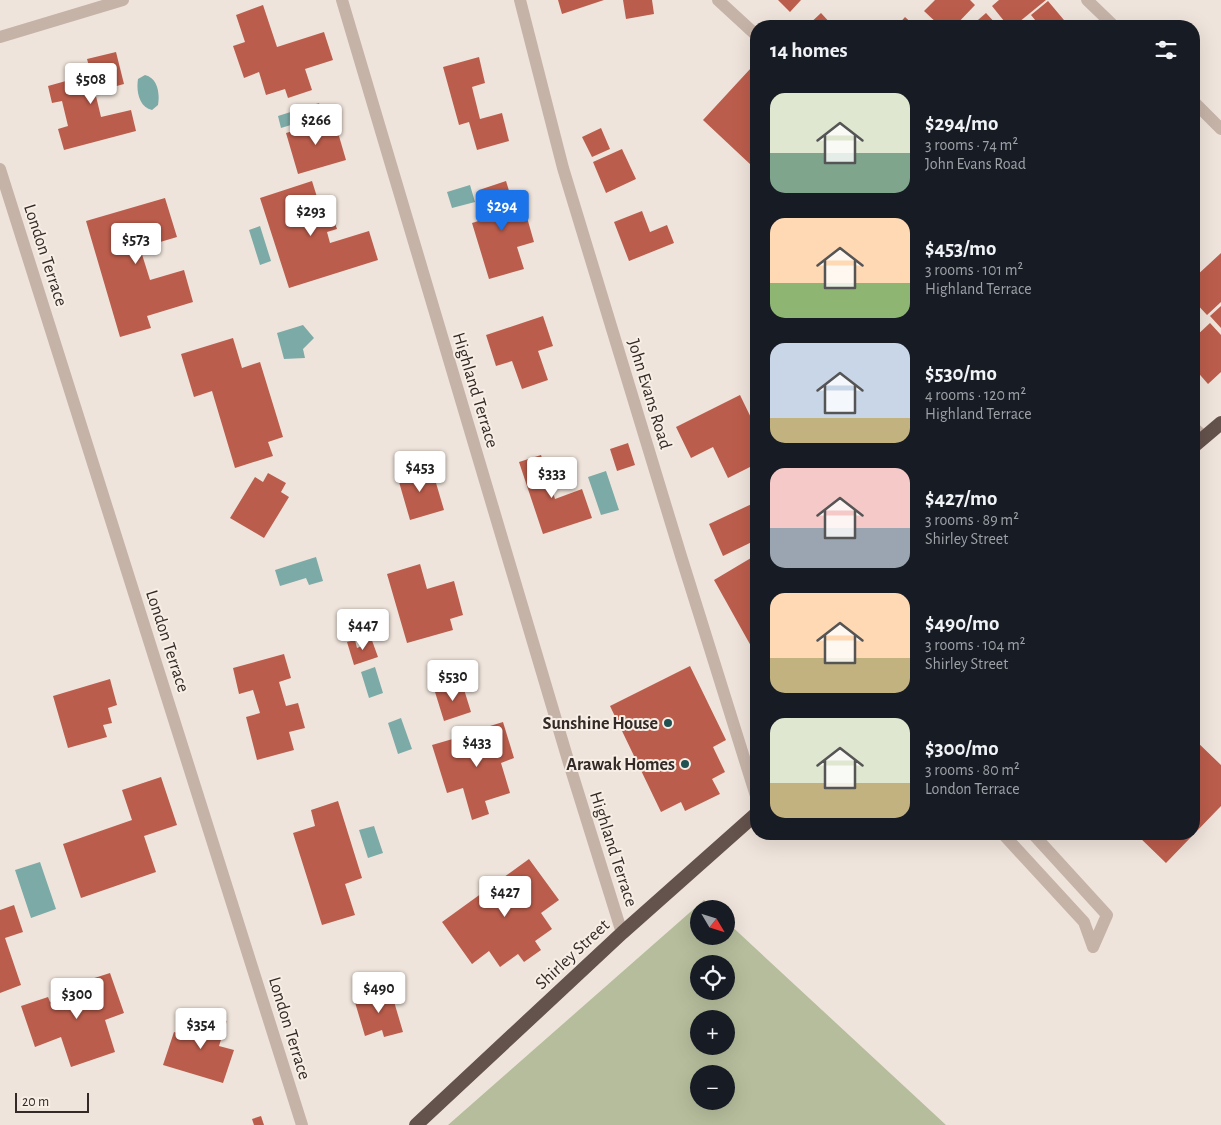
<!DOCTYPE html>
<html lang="en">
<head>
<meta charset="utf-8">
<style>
  :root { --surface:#171b24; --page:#20242c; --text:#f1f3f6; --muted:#9ea1a6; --accent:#1a73e8 }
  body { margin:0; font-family:"Alegreya Sans",sans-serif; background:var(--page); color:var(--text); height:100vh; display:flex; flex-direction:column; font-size:19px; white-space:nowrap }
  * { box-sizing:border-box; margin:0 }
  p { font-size:16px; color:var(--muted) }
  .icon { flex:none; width:28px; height:28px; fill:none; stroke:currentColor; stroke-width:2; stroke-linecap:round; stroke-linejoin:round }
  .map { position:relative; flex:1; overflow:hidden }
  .panel { position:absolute; left:750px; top:20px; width:450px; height:820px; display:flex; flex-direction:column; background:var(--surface); border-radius:20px; box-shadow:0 5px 20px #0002 }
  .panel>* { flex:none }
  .needle { width:32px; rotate:128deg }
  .tools { position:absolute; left:690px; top:900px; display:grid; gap:10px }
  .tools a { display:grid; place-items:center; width:45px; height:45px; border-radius:50%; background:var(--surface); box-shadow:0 5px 20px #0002; font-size:25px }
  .scale { position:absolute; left:15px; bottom:12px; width:74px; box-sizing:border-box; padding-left:5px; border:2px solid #332a27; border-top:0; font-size:14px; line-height:18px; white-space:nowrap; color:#332a27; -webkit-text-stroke:4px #f7eee6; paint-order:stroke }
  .price { position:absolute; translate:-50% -42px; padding:0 11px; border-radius:5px; background:#fff; color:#222; font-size:16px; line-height:32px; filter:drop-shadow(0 1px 2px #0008) }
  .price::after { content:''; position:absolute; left:50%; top:30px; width:15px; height:11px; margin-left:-8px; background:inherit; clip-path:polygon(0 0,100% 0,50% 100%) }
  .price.current { background:var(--accent); color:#fff }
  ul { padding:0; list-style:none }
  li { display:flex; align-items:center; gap:15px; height:125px; padding:0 20px }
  li span { display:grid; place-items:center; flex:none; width:140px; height:100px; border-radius:15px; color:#555 }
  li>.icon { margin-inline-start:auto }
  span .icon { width:60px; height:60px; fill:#fffc; stroke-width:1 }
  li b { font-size:21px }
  h2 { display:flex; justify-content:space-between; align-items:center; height:60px; padding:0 20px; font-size:21px }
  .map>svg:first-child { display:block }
  .green { fill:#b5bd9c; fill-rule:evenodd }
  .water { fill:#7caaa7 }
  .building { fill:#bb5d4c }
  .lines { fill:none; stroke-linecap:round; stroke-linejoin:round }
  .service { stroke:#c6b3a8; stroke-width:12 }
  .minor { stroke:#c6b3a8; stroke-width:12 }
  .trunk { stroke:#64524c; stroke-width:14 }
  .poi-dot { fill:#215150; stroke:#f7eee6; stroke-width:2 }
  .labels { text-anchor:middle; stroke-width:4; stroke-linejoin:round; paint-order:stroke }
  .street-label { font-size:18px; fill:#332a27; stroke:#f7eee6 }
  .poi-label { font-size:18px; font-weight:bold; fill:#332a27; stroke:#f7eee6; text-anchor:end }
</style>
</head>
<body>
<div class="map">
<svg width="1221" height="1125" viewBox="0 0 1221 1125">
  <rect width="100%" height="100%" fill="#efe4db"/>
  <path class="green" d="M704 900 713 909H699V936H726V921L946 1125H448ZM699 964H726V991H699ZM699 1019H726V1046H699ZM699 1074H726V1101H699Z"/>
  <path class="water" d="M145 75C158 78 160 94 158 105L152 110C139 107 136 91 138 79Z
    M319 103 323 115 281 128 278 116Z
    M470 185 475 202 452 208 447 192Z
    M260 226 271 261 260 265 249 230Z
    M303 325 314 338 303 349 305 358 284 359 277 333Z
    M606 471 619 510 601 515 588 477Z
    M316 557 323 581 309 585 306 578 280 586 275 570Z
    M375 667 383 693 369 698 361 672Z
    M401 718 412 749 398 754 388 723Z
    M374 826 383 853 368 858 359 830Z
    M40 862 56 909 31 918 15 870Z"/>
  <path class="building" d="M558 0H604L562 14Z
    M623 0H652L654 14 626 19Z
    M778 0H801L790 12Z
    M935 0H970L975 5 955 26H940L924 11Z
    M999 0H1046L1014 26H1008L992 6Z
    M1048 1 1069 26H1040L1031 15Z
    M263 5 277 47 324 32 333 60 305 69 312 90 288 98 285 89 266 95 259 72 244 78 233 46 245 42 236 15Z
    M821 13 833 26H807Z
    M986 13 998 26H971Z
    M905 17 915 26H897Z
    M116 52 124 84 95 92 101 117 131 110 136 131 64 150 58 129 68 126 62 101 52 103 48 86 91 74 87 59Z
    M479 57 485 83 472 87 480 119 502 113 509 141 477 150 469 122 459 125 443 67Z
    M751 68 756 74V159L751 165 703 120Z
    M334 119 346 160 298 174 286 133Z
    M601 128 610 149 592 157 582 137Z
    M622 149 636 179 606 193 593 162Z
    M312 181 322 213 330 210 337 229 327 232 330 243 369 231 378 260 289 288 260 198Z
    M506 181 515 210 524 207 534 242 517 247 524 269 489 279 472 223 488 218 479 190Z
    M165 198 177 237 140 248 150 280 184 270 193 302 147 316 151 328 120 337 86 221Z
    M642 211 650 232 667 225 674 243 629 261 614 222Z
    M1221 253V302L1207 315 1194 301V278Z
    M1221 306V328L1210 316Z
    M543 316 553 346 538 351 548 380 522 389 512 361 496 366 486 335Z
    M1210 323 1221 335V372L1208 384 1194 368V338Z
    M233 338 242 368 260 362 283 437 268 442 273 456 235 468 212 391 194 397 181 354Z
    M740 395 756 428V464L728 478 713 447 691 458 676 427Z
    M628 443 635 465 617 471 610 449Z
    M541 455 555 499 582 489 592 518 543 534 519 462Z
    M431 466 444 510 410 520 397 475Z
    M268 473 286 483 281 492 289 497 264 538 230 518 255 477 263 482Z
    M756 502V540L723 556 709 524Z
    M756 555V655L714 580Z
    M420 564 427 589 454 581 463 615 450 619 453 630 407 643 387 574Z
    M370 635 378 657 354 665 347 642 355 640 357 648 365 645 363 638Z
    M284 654 291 678 279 682 286 706 298 703 305 728 289 732 294 750 257 760 246 717 260 713 253 690 239 694 233 668Z
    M690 666 726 740 713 747 725 772 712 779 720 794 685 811 681 802 661 812 610 706Z
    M110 679 117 705 108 708 112 723 103 725 107 737 68 748 53 696Z
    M462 683 471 712 444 721 435 692Z
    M503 722 514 758 501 763 510 793 485 801 489 814 472 820 463 788 447 793 432 745 456 738 461 754 483 748 477 730Z
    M1194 739 1221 765V806L1166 863 1136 834H1194Z
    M161 777 177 825 144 836 156 872 81 898 63 844 132 820 122 790Z
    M338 801 362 878 345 884 355 915 322 925 293 833 315 826 311 810Z
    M529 859 559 900 541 913 552 929 535 941 541 950 524 962 518 954 500 967 489 951 472 964 442 922Z
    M14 905 23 932 5 938 21 985 0 993V910Z
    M110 973 124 1013 105 1020 115 1052 71 1067 61 1037 35 1047 21 1006 48 997 50 1002 84 990 82 982Z
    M390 988 403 1032 384 1037 382 1030 365 1036 354 999Z
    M200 1012 227 1021 219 1046 234 1050 223 1083 163 1065 174 1032 192 1037Z
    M261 1116 264 1125H254L252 1119Z"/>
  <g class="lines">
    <path class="service" d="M1003 834 1084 922 1093 947
      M1033 834 1107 915 1093 947"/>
    <path class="minor" d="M342 0 568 760 622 933
      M520 0 563 168 681 556 756 796
      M718 0 756 35
      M1087 0 1114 26
      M0 37 123 0
      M1194 102 1221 129
      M0 169 302 1125
      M1194 428 1204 437"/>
    <path class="trunk" d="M1194 446 1221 423
      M416 1125 622 933 756 814"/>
  </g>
  <g class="poi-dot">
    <circle cx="668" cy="723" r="5"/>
    <circle cx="685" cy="764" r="5"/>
  </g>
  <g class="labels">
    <g class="street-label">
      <text transform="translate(46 255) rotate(72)" y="6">London Terrace</text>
      <text transform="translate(476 390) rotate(73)" y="6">Highland Terrace</text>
      <text transform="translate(650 394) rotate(73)" y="6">John Evans Road</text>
      <text transform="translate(168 641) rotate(72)" y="6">London Terrace</text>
      <text transform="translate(614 849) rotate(72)" y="6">Highland Terrace</text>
      <text transform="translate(572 954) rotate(-43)" y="6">Shirley Street</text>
      <text transform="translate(290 1028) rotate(73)" y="6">London Terrace</text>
    </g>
    <g class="poi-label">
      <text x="658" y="729">Sunshine House</text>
      <text x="675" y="770">Arawak Homes</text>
    </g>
  </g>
</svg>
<div class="tools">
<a><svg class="needle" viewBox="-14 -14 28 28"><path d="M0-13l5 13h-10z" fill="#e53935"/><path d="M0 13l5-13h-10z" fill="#9ea1a6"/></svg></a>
<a><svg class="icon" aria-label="locate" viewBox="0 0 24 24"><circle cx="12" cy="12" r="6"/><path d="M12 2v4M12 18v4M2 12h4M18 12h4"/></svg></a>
<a>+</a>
<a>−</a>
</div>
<div class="scale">20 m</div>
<b class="price" style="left:91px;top:105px">$508</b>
<b class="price" style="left:316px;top:146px">$266</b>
<b class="price current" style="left:502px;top:232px">$294</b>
<b class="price" style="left:311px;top:237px">$293</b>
<b class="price" style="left:136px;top:265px">$573</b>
<b class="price" style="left:420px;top:493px">$453</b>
<b class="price" style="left:552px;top:499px">$333</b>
<b class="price" style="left:363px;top:651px">$447</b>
<b class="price" style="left:453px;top:702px">$530</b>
<b class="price" style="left:477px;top:768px">$433</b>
<b class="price" style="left:505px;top:918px">$427</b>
<b class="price" style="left:379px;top:1014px">$490</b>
<b class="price" style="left:77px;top:1020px">$300</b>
<b class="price" style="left:201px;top:1050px">$354</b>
<section class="panel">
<h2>14 homes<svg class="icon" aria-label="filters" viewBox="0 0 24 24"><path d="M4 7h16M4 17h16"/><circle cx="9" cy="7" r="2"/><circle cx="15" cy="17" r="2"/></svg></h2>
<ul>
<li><span style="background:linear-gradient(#dfe7d0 60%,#7fa58c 0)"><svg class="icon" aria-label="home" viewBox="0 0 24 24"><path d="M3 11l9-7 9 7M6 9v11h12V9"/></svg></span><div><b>$294/mo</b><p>3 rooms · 74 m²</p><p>John Evans Road</p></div></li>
<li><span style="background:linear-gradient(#ffd9b3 65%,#8fb573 0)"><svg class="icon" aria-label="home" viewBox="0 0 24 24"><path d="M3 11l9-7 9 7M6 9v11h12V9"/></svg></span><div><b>$453/mo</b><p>3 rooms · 101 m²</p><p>Highland Terrace</p></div></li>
<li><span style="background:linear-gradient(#c9d6e8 75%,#c2b280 0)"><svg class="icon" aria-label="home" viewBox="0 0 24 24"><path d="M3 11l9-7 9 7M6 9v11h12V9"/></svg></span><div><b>$530/mo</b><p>4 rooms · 120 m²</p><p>Highland Terrace</p></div></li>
<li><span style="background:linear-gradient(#f6c9c9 60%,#9aa5b1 0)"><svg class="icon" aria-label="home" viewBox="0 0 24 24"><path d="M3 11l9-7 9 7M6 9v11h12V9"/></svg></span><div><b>$427/mo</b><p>3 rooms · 89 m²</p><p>Shirley Street</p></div></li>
<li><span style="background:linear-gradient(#ffd9b3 65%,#c2b280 0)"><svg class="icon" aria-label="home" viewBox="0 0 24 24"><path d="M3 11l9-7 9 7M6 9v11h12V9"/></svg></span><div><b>$490/mo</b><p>3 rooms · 104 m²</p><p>Shirley Street</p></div></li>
<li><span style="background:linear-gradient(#dfe7d0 65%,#c2b280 0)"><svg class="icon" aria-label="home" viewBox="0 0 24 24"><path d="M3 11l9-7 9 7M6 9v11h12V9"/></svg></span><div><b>$300/mo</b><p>3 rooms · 80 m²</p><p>London Terrace</p></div></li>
</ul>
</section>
</div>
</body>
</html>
